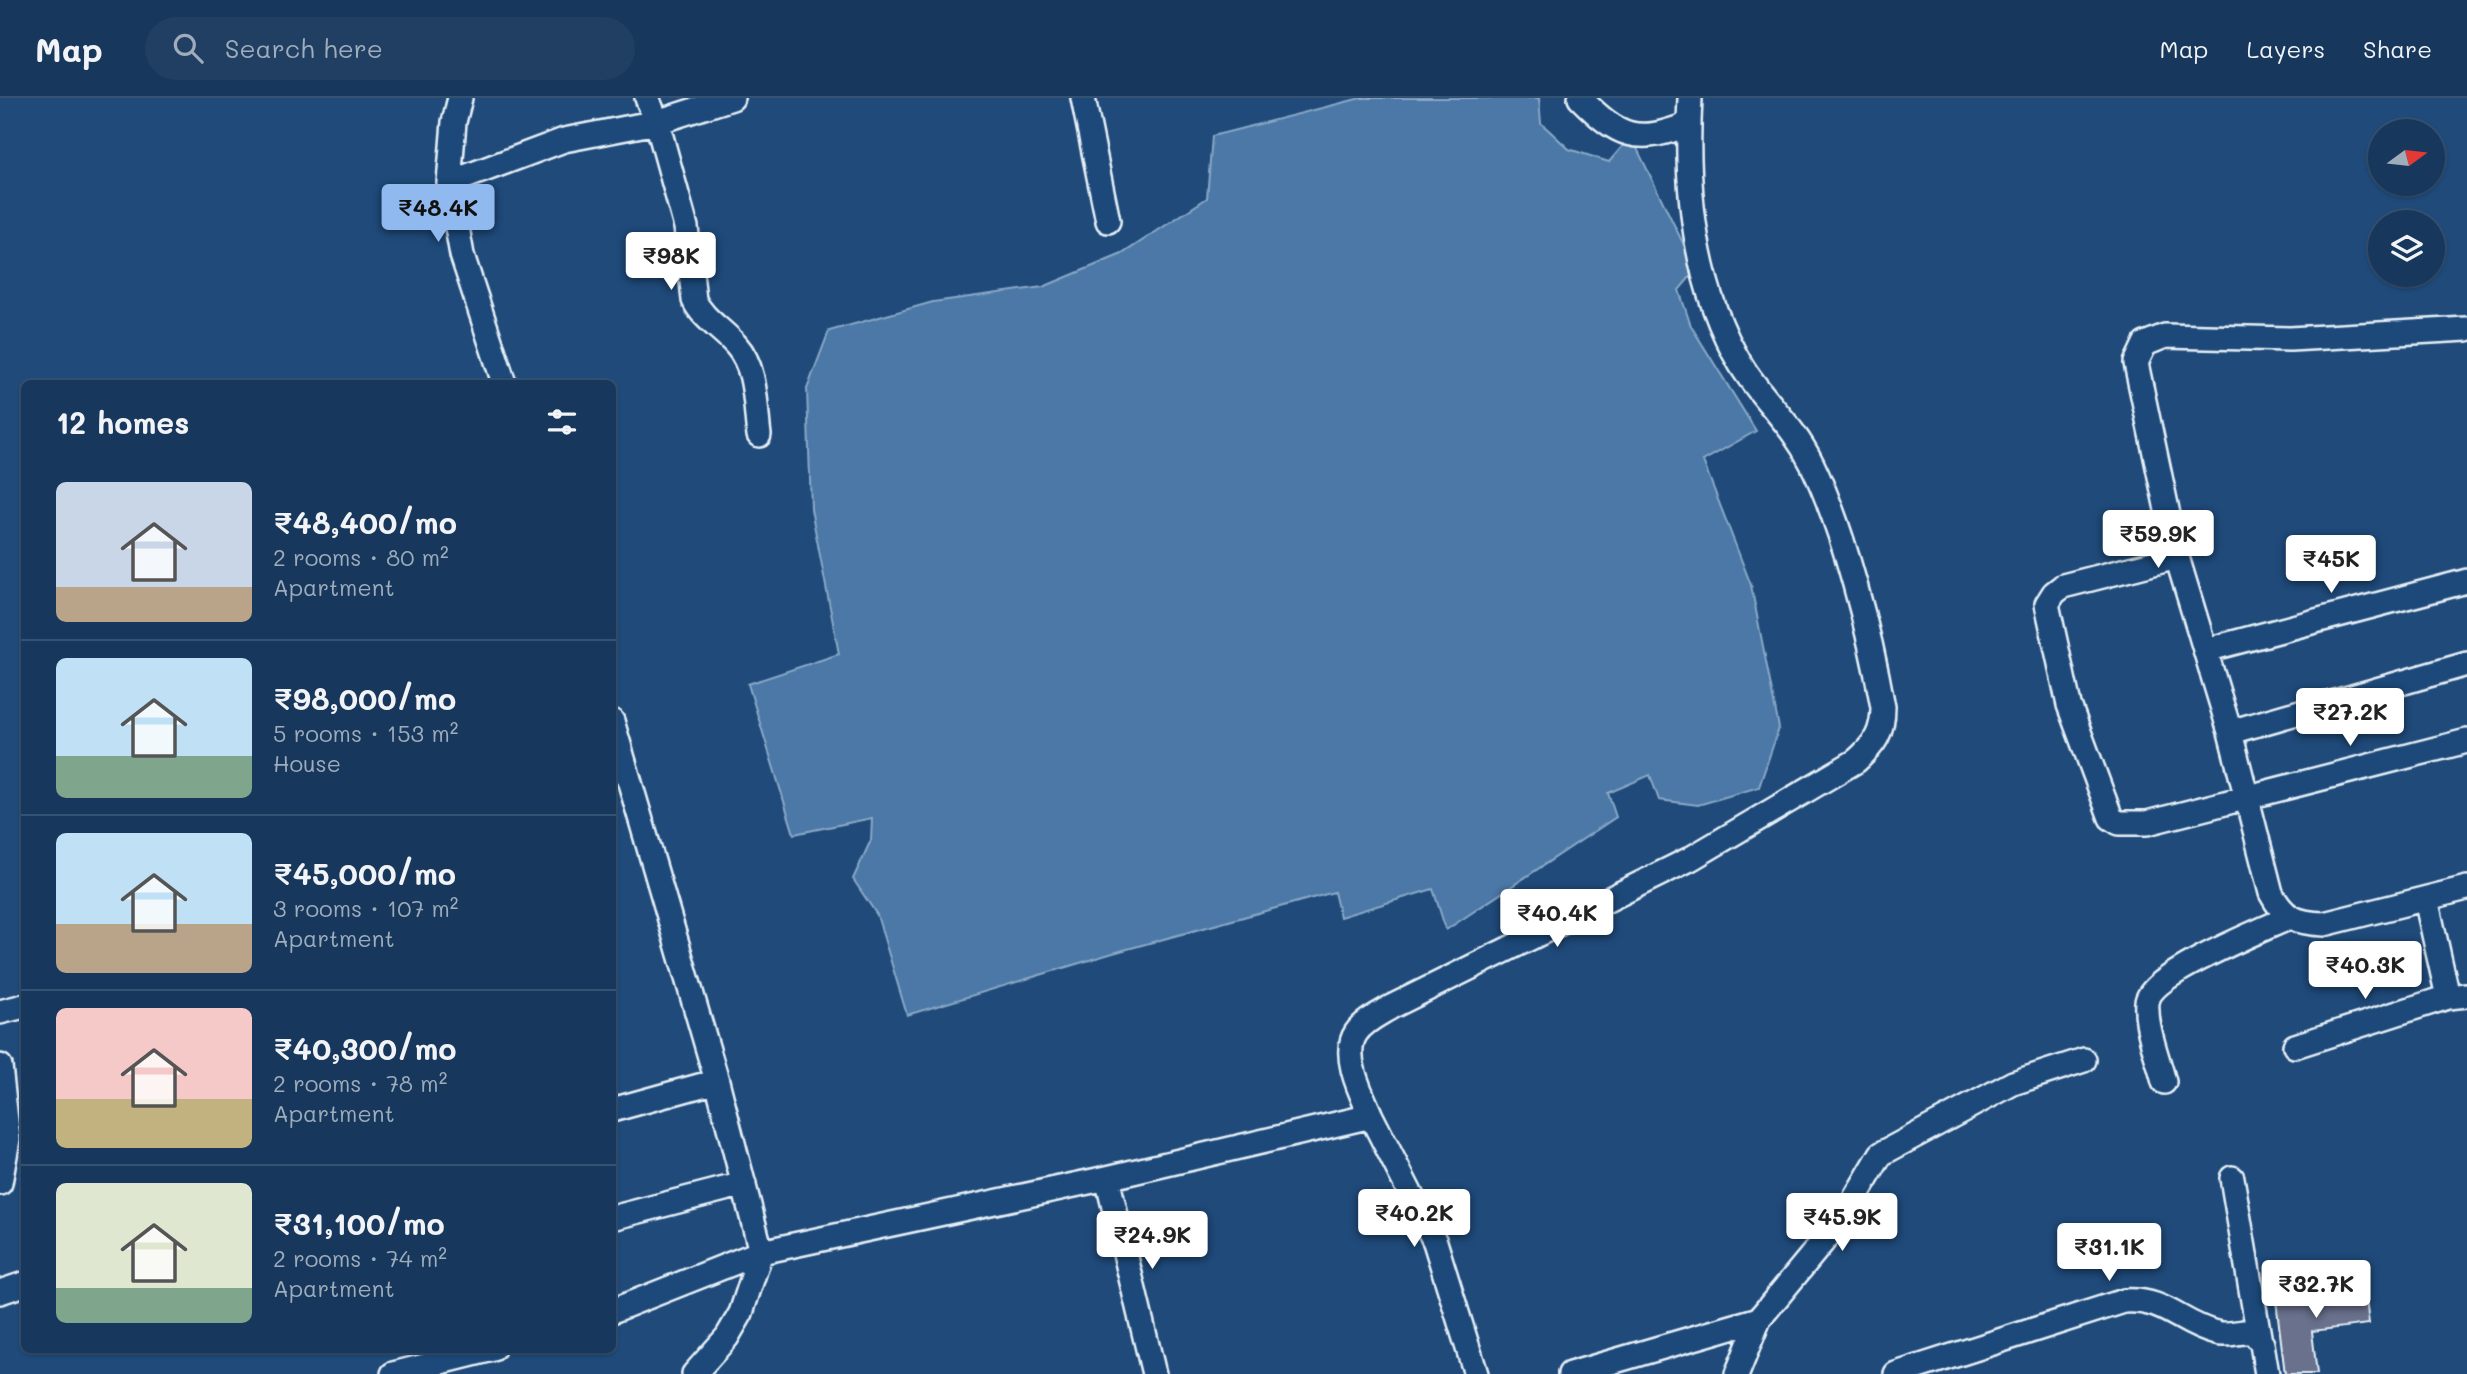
<!DOCTYPE html>
<html lang="en">
<head>
<meta charset="utf-8">
<style>
  :root { --surface:#17385c; --page:#203f62; --text:#f1f3f6; --muted:#9eacbb; --line:#365272; --accent:#90b9f0 }
  body { margin:0; font-family:Mali,sans-serif; background:var(--page); color:var(--text); height:100vh; display:flex; flex-direction:column; font-size:26px; white-space:nowrap }
  * { box-sizing:border-box; margin:0 }
  p { font-size:23px; color:var(--muted) }
  .icon { flex:none; width:38px; height:38px; fill:none; stroke:currentColor; stroke-width:2; stroke-linecap:round; stroke-linejoin:round }
  .map { position:relative; flex:1; overflow:hidden }
  .side { position:absolute; left:21px; top:282px; width:595px; height:973px; display:flex; flex-direction:column; background:var(--surface); border-radius:10px; box-shadow:0 2px 5px #0004,0 0 0 2px var(--line) }
  .side>* { flex:none }
  .needle { width:46px; rotate:75deg }
  .buttons { position:absolute; left:2368px; top:21px; display:grid; gap:14px }
  .buttons a { display:grid; place-items:center; width:77px; height:77px; border-radius:50%; background:var(--surface); box-shadow:0 2px 5px #0004,0 0 0 2px var(--line); font-size:35px }
  .price { position:absolute; translate:-50% -60px; padding:0 16px; border-radius:7px; background:#fff; color:#222; font-size:23px; line-height:46px; filter:drop-shadow(0 2px 4px #0008) }
  .price::after { content:''; position:absolute; left:50%; top:42px; width:21px; height:16px; margin-left:-10px; background:inherit; clip-path:polygon(0 0,100% 0,50% 100%) }
  .price.selected { background:var(--accent); color:#111 }
  ul { padding:0; list-style:none }
  li { display:flex; align-items:center; gap:21px; height:175px; padding:0 35px }
  li+li { border-top:2px solid var(--line) }
  li span { display:grid; place-items:center; flex:none; width:196px; height:140px; border-radius:10px; color:#555 }
  li>.icon { margin-inline-start:auto }
  span .icon { width:84px; height:84px; fill:#fffc; stroke-width:1 }
  li b { font-size:30px }
  h2 { display:flex; justify-content:space-between; align-items:center; height:84px; padding:0 35px; font-size:30px }
  header { display:flex; align-items:center; gap:42px; box-sizing:border-box; height:98px; padding:0 35px; background:var(--surface); border-bottom:2px solid var(--line) }
  header strong { font-size:33px }
  nav { display:flex; gap:38px; margin-inline-start:auto; font-size:24px }
  .search { width:490px; height:63px; background:var(--page); display:flex; align-items:center; gap:18px; box-sizing:border-box; padding:0 24px; border-radius:38px; color:var(--muted); font-size:26px }
  .map>svg:first-child { display:block }
  .water { fill:#4c78a6; stroke:#8aa8c7; stroke-width:2 }
  .building { fill:#6a718d; stroke:#e8f1f8; stroke-width:2 }
  .lines { fill:none; stroke-linecap:round; stroke-linejoin:round }
  .minor-casing { stroke:#e8f1f8; stroke-width:28 }
  .minor { stroke:#1f4a7a; stroke-width:23 }
</style>
</head>
<body>
<header>
<strong>Map</strong>
<div class="search"><svg class="icon" aria-label="search" viewBox="0 0 24 24"><circle cx="10" cy="10" r="6"/><path d="M15 15l6 6"/></svg>Search here</div>
<nav><a>Map</a><a>Layers</a><a>Share</a></nav>
</header>
<div class="map">
<svg width="2467" height="1276" viewBox="0 0 2467 1276">
  <rect width="100%" height="100%" fill="#1f4a7a"/>
  <filter id="ink" filterUnits="userSpaceOnUse"><feTurbulence type="fractalNoise" baseFrequency=".0143" numOctaves="2"/><feDisplacementMap in="SourceGraphic" scale="14" xChannelSelector="R" yChannelSelector="G"/><feConvolveMatrix kernelMatrix="1 2 1 2 8 2 1 2 1" color-interpolation-filters="sRGB"/></filter>
  <g filter="url(#ink)">
    <path class="water" d="M1361 0H1539L1541 25 1569 51 1609 64 1631 38 1696 172 1679 192 1691 228 1756 333 1703 363 1751 487 1779 630 1759 689 1698 707 1659 702 1650 677 1608 695 1616 719 1446 832 1433 791 1340 819 1334 794 1113 855 907 917 877 817 853 781 871 742 872 720 794 736 748 586 839 556 811 411 807 291 829 233 933 204 1043 189 1122 156 1207 100 1212 38Z"/>
    <path class="building" d="M2364 1184 2369 1226 2312 1233 2317 1276H2285L2275 1194Z"/>
    <g class="lines">
      <defs>
        <path id="minor" d="M460 0 454 24 449 85 462 157 504 285
          M647 0 657 24 686 129 694 202C703 221 722 231 736 247 757 270 755 308 759 337
          M1083 0 1108 123
          M1580 0C1619 39 1636 47 1689 26
          M449 85 564 42 657 24 732 0
          M2467 231 2290 241 2165 238 2145 246 2136 265 2177 459 2230 634 2271 795C2284 820 2296 825 2324 826L2467 790
          M2177 459 2063 488 2054 495 2047 506 2069 607 2111 720 2119 725H2147L2467 643
          M2206 552 2467 483
          M612 623 717 983 761 1154 741 1215 727 1239 694 1276
          M2230 634 2467 566
          M2426 801 2448 899 2467 897
          M0 914 24 908
          M2295 948 2448 899
          M0 968 8 1041 0 1085
          M2164 984C2158 960 2145 929 2147 904 2151 876 2260 833 2288 820
          M612 1012 717 983
          M1371 1018 1435 1144 1476 1276
          M1107 1080 1154 1276
          M2232 1080 2259 1238
          M612 1120 744 1086
          M0 1194 24 1186
          M612 1213 761 1154 1107 1080 1371 1018C1362 997 1341 957 1356 935 1364 923 1380 916 1391 909L1690 761 1856 663C1875 646 1883 635 1883 609 1870 536 1844 432 1812 366 1792 325 1763 303 1741 267 1694 188 1685 90 1690 0
          M393 1276 493 1251
          M1570 1276 1759 1221 1845 1117 1881 1056 2013 985 2084 962
          M1737 1276 1759 1221
          M1896 1276 2124 1203C2165 1200 2180 1226 2216 1235 2229 1239 2241 1232 2254 1234L2262 1246 2267 1276"/>
      </defs>
      <use href="#minor" class="minor-casing"/>
      <use href="#minor" class="minor"/>
    </g>
  </g>
</svg>
<div class="buttons">
<a><svg class="needle" viewBox="-14 -14 28 28"><path d="M0-13l5 13h-10z" fill="#e53935"/><path d="M0 13l5-13h-10z" fill="#9eacbb"/></svg></a>
<a><svg class="icon" aria-label="layers" viewBox="0 0 24 24"><path d="M12 4l9 5-9 5-9-5zM3 14l9 5 9-5"/></svg></a>
</div>
<b class="price selected" style="left:438px;top:146px">₹48.4K</b>
<b class="price" style="left:671px;top:194px">₹98K</b>
<b class="price" style="left:2158px;top:472px">₹59.9K</b>
<b class="price" style="left:2331px;top:497px">₹45K</b>
<b class="price" style="left:2350px;top:650px">₹27.2K</b>
<b class="price" style="left:1557px;top:851px">₹40.4K</b>
<b class="price" style="left:2365px;top:903px">₹40.3K</b>
<b class="price" style="left:1414px;top:1151px">₹40.2K</b>
<b class="price" style="left:1842px;top:1155px">₹45.9K</b>
<b class="price" style="left:1152px;top:1173px">₹24.9K</b>
<b class="price" style="left:2109px;top:1185px">₹31.1K</b>
<b class="price" style="left:2316px;top:1222px">₹32.7K</b>
<section class="side">
<h2>12 homes<svg class="icon" aria-label="filters" viewBox="0 0 24 24"><path d="M4 7h16M4 17h16"/><circle cx="9" cy="7" r="2"/><circle cx="15" cy="17" r="2"/></svg></h2>
<ul>
<li><span style="background:linear-gradient(#c9d6e8 75%,#b9a48a 0)"><svg class="icon" aria-label="home" viewBox="0 0 24 24"><path d="M3 11l9-7 9 7M6 9v11h12V9"/></svg></span><div><b>₹48,400/mo</b><p>2 rooms · 80 m²</p><p>Apartment</p></div></li>
<li><span style="background:linear-gradient(#bfe0f5 70%,#7fa58c 0)"><svg class="icon" aria-label="home" viewBox="0 0 24 24"><path d="M3 11l9-7 9 7M6 9v11h12V9"/></svg></span><div><b>₹98,000/mo</b><p>5 rooms · 153 m²</p><p>House</p></div></li>
<li><span style="background:linear-gradient(#bfe0f5 65%,#b9a48a 0)"><svg class="icon" aria-label="home" viewBox="0 0 24 24"><path d="M3 11l9-7 9 7M6 9v11h12V9"/></svg></span><div><b>₹45,000/mo</b><p>3 rooms · 107 m²</p><p>Apartment</p></div></li>
<li><span style="background:linear-gradient(#f6c9c9 65%,#c2b280 0)"><svg class="icon" aria-label="home" viewBox="0 0 24 24"><path d="M3 11l9-7 9 7M6 9v11h12V9"/></svg></span><div><b>₹40,300/mo</b><p>2 rooms · 78 m²</p><p>Apartment</p></div></li>
<li><span style="background:linear-gradient(#dfe7d0 75%,#7fa58c 0)"><svg class="icon" aria-label="home" viewBox="0 0 24 24"><path d="M3 11l9-7 9 7M6 9v11h12V9"/></svg></span><div><b>₹31,100/mo</b><p>2 rooms · 74 m²</p><p>Apartment</p></div></li>
</ul>
</section>
</div>
</body>
</html>
